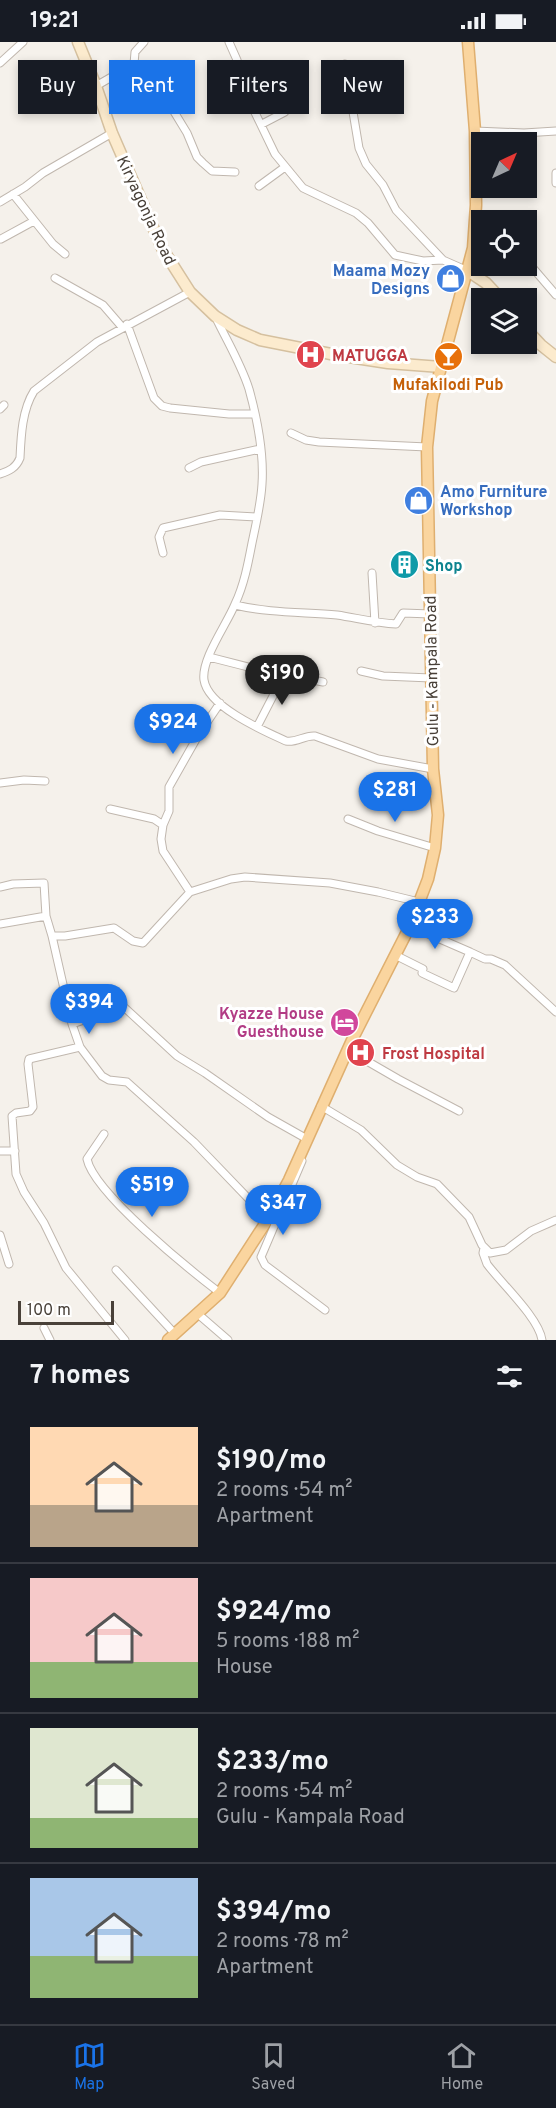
<!DOCTYPE html>
<html lang="en">
<head>
<meta charset="utf-8">
<style>
  :root { --surface:#171b24; --page:#242831; --text:#f1f3f6; --muted:#9ea1a6; --line:#363941; --accent:#1a73e8 }
  body { margin:0; font-family:Overpass,sans-serif; background:var(--page); color:var(--text); height:100vh; display:flex; flex-direction:column; font-size:22px; white-space:nowrap }
  * { box-sizing:border-box; margin:0 }
  p { font-size:20px; color:var(--muted) }
  .icon { flex:none; width:33px; height:33px; fill:none; stroke:currentColor; stroke-width:2; stroke-linecap:round; stroke-linejoin:round }
  .map { position:relative; height:1298px; overflow:hidden }
  .details { display:flex; flex-direction:column; background:var(--surface); flex:1 }
  .details>* { flex:none }
  .banner { position:absolute; left:18px; top:18px; width:520px; height:54px; display:flex; gap:12px }
  .needle { width:39px; rotate:44deg }
  .fabs { position:absolute; left:471px; top:90px; display:grid; gap:12px }
  .fabs a { display:grid; place-items:center; width:66px; height:66px; border-radius:0px; background:var(--surface); box-shadow:0 3px 9px #0003; font-size:30px }
  .scale { position:absolute; left:18px; bottom:15px; width:96px; box-sizing:border-box; padding-left:6px; border:3px solid #494139; border-top:0; font-size:16px; line-height:21px; white-space:nowrap; color:#494139; -webkit-text-stroke:4px #fff; paint-order:stroke }
  .price { position:absolute; translate:-50% -51px; padding:0 14px; border-radius:21px; background:var(--accent); color:#fff; font-size:20px; line-height:39px; filter:drop-shadow(0 2px 3px #0008) }
  .price::after { content:''; position:absolute; left:50%; top:36px; width:18px; height:14px; margin-left:-9px; background:inherit; clip-path:polygon(0 0,100% 0,50% 100%) }
  .price.current { background:#222; color:#fff }
  ul { padding:0; list-style:none }
  li { display:flex; align-items:center; gap:18px; height:150px; padding:0 30px }
  li+li { border-top:2px solid var(--line) }
  li span { display:grid; place-items:center; flex:none; width:168px; height:120px; border-radius:0px; color:#555 }
  li>.icon { margin-inline-start:auto }
  span .icon { width:72px; height:72px; fill:#fffc; stroke-width:1 }
  li b { font-size:26px }
  h2 { display:flex; justify-content:space-between; align-items:center; height:72px; padding:0 30px; font-size:26px }
  .chip { padding:0 21px; border-radius:0px; background:var(--surface); box-shadow:0 3px 9px #0003; font-size:21px; line-height:54px }
  .chip.current { background:var(--accent); color:#fff }
  .status { display:flex; justify-content:space-between; align-items:center; height:42px; padding:0 30px; background:var(--surface); direction:ltr }
  .status svg { height:16px; fill:currentColor }
  .dock { display:flex; justify-content:space-around; align-items:center; height:84px; border-top:2px solid var(--line); background:var(--surface); font-size:16px; color:var(--muted) }
  .dock a { display:grid; justify-items:center; gap:3px }
  .dock .current { color:var(--accent) }
  .map>svg:first-child { display:block }
  .lines { fill:none; stroke-linecap:round; stroke-linejoin:round }
  .street-casing { stroke:#c0b7ae; stroke-width:9 }
  .secondary-casing { stroke:#d5c09f; stroke-width:13 }
  .primary-casing { stroke:#dfaf6f; stroke-width:13 }
  .street { stroke:#fff; stroke-width:7 }
  .secondary { stroke:#fcebce; stroke-width:10 }
  .primary { stroke:#fad59f; stroke-width:10 }
  .labels { text-anchor:middle; stroke-width:6; stroke-linejoin:round; paint-order:stroke }
  .street-label { font-size:16px; fill:#494139; stroke:#fff }
  .shop-label { font-size:16px; font-weight:bold; fill:#366cbe; stroke:#fff; text-anchor:end }
  .health-label { font-size:16px; font-weight:bold; fill:#be3a42; stroke:#fff; text-anchor:start }
  .food-label { font-size:16px; font-weight:bold; fill:#c56008; stroke:#fff }
  .culture-label { font-size:16px; font-weight:bold; fill:#0d838f; stroke:#fff; text-anchor:start }
  .hotel-label { font-size:16px; font-weight:bold; fill:#b23c85; stroke:#fff; text-anchor:end }
</style>
</head>
<body>
<div class="status"><b>19:21</b><svg viewBox="0 0 49 12"><path d="M0 12V9h3v3zM5 12V6h3v6zM10 12V3h3v9zM15 12V0h3v12zM26 1h20v11H26zM47 4h2v5h-2z"/></svg></div>
<div class="map">
<svg width="556" height="1298" viewBox="0 0 556 1298">
  <rect width="100%" height="100%" fill="#f5f1eb"/>
  <g class="lines">
    <defs>
      <path id="street" d="M229 0 237 18 247 54 275 112 303 146 356 171 368 181 395 213 423 219 443 218
        M0 21 23 0
        M134 22 135 10 144 0
        M345 22 359 106 366 122 383 143 396 168 443 218 468 229
        M96 44 134 22 173 68 187 91 197 115 203 121 212 129 235 130
        M51 52 89 30
        M262 82 285 70 283 45
        M475 89 524 91 556 89
        M556 131V141
        M259 144 285 125
        M13 152 53 202 65 212
        M0 160 25 145 43 131 112 91
        M1 197 34 179
        M526 218 556 253
        M528 219 531 178
        M55 236 103 263 122 285
        M216 276C227 299 241 322 249 347 257 376 264 412 262 442 261 461 256 482 252 501 248 522 244 543 235 562 227 582 201 617 204 638 208 665 264 689 286 699 297 701 304 693 315 694L378 717 433 727
        M127 282 154 356 162 364 170 366 229 372H254
        M0 367 4 363
        M291 391 306 398 319 400 427 405
        M189 426 201 420 260 407
        M0 432C9 429 16 426 20 416 21 394 22 368 34 349L97 300 190 250
        M163 511 159 495 163 486 220 473 257 475
        M372 531 375 581
        M235 563C269 571 303 570 337 573 357 576 376 581 396 582L403 571 431 572
        M209 615 256 627 323 640
        M361 629 383 634 431 636
        M257 685 274 652 277 632
        M0 741 24 738 45 739
        M110 767 154 777 163 783
        M348 777 378 789 435 806
        M0 845 13 842 44 841 46 874 0 882
        M190 850 163 809 161 797 163 783 169 769V745L199 692 220 661
        M46 874 52 894H65L114 886 133 899 143 901 190 850 231 837 245 835 330 841 378 850 419 860
        M410 884 470 910
        M52 894 72 982
        M395 913 423 927 422 931 454 946 470 910 485 917H491L505 923 556 970
        M350 1002 353 1011 398 1037 459 1069
        M80 1005 29 1017 28 1022 33 1065 30 1069 16 1071 12 1074 16 1132 24 1150 44 1181 66 1226 125 1298
        M321 1064 361 1088 397 1123 417 1135 437 1142 469 1175 482 1203 490 1211 506 1208 531 1189 556 1178
        M104 1092 87 1117C94 1151 190 1228 220 1251
        M0 1109H15
        M302 1119 261 1215 265 1223 325 1268
        M268 1177 194 1100 127 1040 109 1038 102 1034 80 1005 72 982 123 965 125 966 177 1014 205 1031 268 1075 307 1097
        M0 1193 9 1222
        M484 1206 483 1211 487 1222C501 1241 539 1276 542 1298
        M116 1228 175 1292
        M198 1272 228 1298
        M44 1286 50 1298"/>
      <path id="secondary" d="M78 0 96 44 112 91 162 206 190 250 215 274 237 288 260 298 336 313 388 321 441 325
        M468 229 486 241 500 256
        M526 287 541 303 556 315"/>
      <path id="primary" d="M168 1298 220 1251 268 1177 289 1138 353 996 410 884 428 837 435 806 438 773 433 727 427 405 432 359 473 206 476 163 475 89 468 0"/>
    </defs>
    <use href="#street" class="street-casing"/>
    <use href="#secondary" class="secondary-casing"/>
    <use href="#primary" class="primary-casing"/>
    <use href="#street" class="street"/>
    <use href="#secondary" class="secondary"/>
    <use href="#primary" class="primary"/>
  </g>
  <defs>
    <symbol id="shop-disc" viewBox="-11 -11 22 22"><circle r="9.5" fill="#3f7fe0" stroke="#fff"/><path d="M-5-2.5h2.3a2.7 3.5 0 0 1 5.4 0H5L5.5 6h-11ZM-1.5-2.5h3a1.5 2.3 0 0 0-3 0Z" fill="#fff"/></symbol>
    <symbol id="hospital-disc" viewBox="-11 -11 22 22"><circle r="9.5" fill="#e0444e" stroke="#fff"/><path d="M-5-5h3v3.5h4V-5h3V5h-3V1.5h-4V5h-3Z" fill="#fff"/></symbol>
    <symbol id="bar-disc" viewBox="-11 -11 22 22"><circle r="9.5" fill="#e8710a" stroke="#fff"/><path d="M-6-5H6L.8 .8V4.5H3.5V6h-7V4.5H-.8V.8Z" fill="#fff"/></symbol>
    <symbol id="building-disc" viewBox="-11 -11 22 22"><circle r="9.5" fill="#0f9aa8" stroke="#fff"/><path d="M-4-6H4V6H1V3H-1V6H-4ZM-2.5-4.3h1.7v1.8h-1.7ZM.8-4.3h1.7v1.8H.8ZM-2.5-1h1.7V.8h-1.7ZM.8-1h1.7V.8H.8Z" fill="#fff"/></symbol>
    <symbol id="hotel-disc" viewBox="-11 -11 22 22"><circle r="9.5" fill="#d1479c" stroke="#fff"/><path d="M-6-4.5h1.5V1H6V5H4.5V3h-9V5H-6ZM-4 0a1.8 1.8 0 1 1 3.6 0ZM.5 0V-2.5h3Q6-2.5 6 0Z" fill="#fff"/></symbol>
  </defs>
  <g fill-rule="evenodd">
    <use href="#shop-disc" x="434" y="220" width="33" height="33"/>
    <use href="#hospital-disc" x="294" y="296" width="33" height="33"/>
    <use href="#bar-disc" x="432" y="298" width="33" height="33"/>
    <use href="#shop-disc" x="402" y="442" width="33" height="33"/>
    <use href="#building-disc" x="388" y="506" width="33" height="33"/>
    <use href="#hotel-disc" x="328" y="964" width="33" height="33"/>
    <use href="#hospital-disc" x="344" y="994" width="33" height="33"/>
  </g>
  <g class="labels">
    <g class="street-label">
      <text transform="translate(147 168) rotate(65)" y="6">Kiryagonja Road</text>
      <text transform="translate(431 629) rotate(-91)" y="6">Gulu - Kampala Road</text>
    </g>
    <g class="shop-label">
      <text x="430" y="234">Maama Mozy<tspan x="430" dy="18">Designs</tspan></text>
      <text x="440" y="455" text-anchor="start">Amo Furniture<tspan x="440" dy="18">Workshop</tspan></text>
    </g>
    <g class="health-label">
      <text x="332" y="319">MATUGGA</text>
      <text x="382" y="1017">Frost Hospital</text>
    </g>
    <g class="food-label">
      <text x="448" y="348">Mufakilodi Pub</text>
    </g>
    <g class="culture-label">
      <text x="425" y="529">Shop</text>
    </g>
    <g class="hotel-label">
      <text x="324" y="977">Kyazze House<tspan x="324" dy="18">Guesthouse</tspan></text>
    </g>
  </g>
</svg>
<div class="fabs">
<a><svg class="needle" viewBox="-14 -14 28 28"><path d="M0-13l5 13h-10z" fill="#e53935"/><path d="M0 13l5-13h-10z" fill="#9ea1a6"/></svg></a>
<a><svg class="icon" aria-label="locate" viewBox="0 0 24 24"><circle cx="12" cy="12" r="6"/><path d="M12 2v4M12 18v4M2 12h4M18 12h4"/></svg></a>
<a><svg class="icon" aria-label="layers" viewBox="0 0 24 24"><path d="M12 4l9 5-9 5-9-5zM3 14l9 5 9-5"/></svg></a>
</div>
<div class="scale">100 m</div>
<b class="price current" style="left:282px;top:664px">$190</b>
<b class="price" style="left:173px;top:713px">$924</b>
<b class="price" style="left:395px;top:781px">$281</b>
<b class="price" style="left:435px;top:908px">$233</b>
<b class="price" style="left:89px;top:993px">$394</b>
<b class="price" style="left:152px;top:1176px">$519</b>
<b class="price" style="left:283px;top:1194px">$347</b>
<div class="banner">
<a class="chip">Buy</a>
<a class="chip current">Rent</a>
<a class="chip">Filters</a>
<a class="chip">New</a>
</div>
</div>
<section class="details">
<h2>7 homes<svg class="icon" aria-label="filters" viewBox="0 0 24 24"><path d="M4 7h16M4 17h16"/><circle cx="9" cy="7" r="2"/><circle cx="15" cy="17" r="2"/></svg></h2>
<ul>
<li><span style="background:linear-gradient(#ffd9b3 65%,#b9a48a 0)"><svg class="icon" aria-label="home" viewBox="0 0 24 24"><path d="M3 11l9-7 9 7M6 9v11h12V9"/></svg></span><div><b>$190/mo</b><p>2 rooms · 54 m²</p><p>Apartment</p></div></li>
<li><span style="background:linear-gradient(#f6c9c9 70%,#8fb573 0)"><svg class="icon" aria-label="home" viewBox="0 0 24 24"><path d="M3 11l9-7 9 7M6 9v11h12V9"/></svg></span><div><b>$924/mo</b><p>5 rooms · 188 m²</p><p>House</p></div></li>
<li><span style="background:linear-gradient(#dfe7d0 75%,#8fb573 0)"><svg class="icon" aria-label="home" viewBox="0 0 24 24"><path d="M3 11l9-7 9 7M6 9v11h12V9"/></svg></span><div><b>$233/mo</b><p>2 rooms · 54 m²</p><p>Gulu - Kampala Road</p></div></li>
<li><span style="background:linear-gradient(#a9c7e8 65%,#8fb573 0)"><svg class="icon" aria-label="home" viewBox="0 0 24 24"><path d="M3 11l9-7 9 7M6 9v11h12V9"/></svg></span><div><b>$394/mo</b><p>2 rooms · 78 m²</p><p>Apartment</p></div></li>
</ul>
</section>
<nav class="dock">
<a class="current"><svg class="icon" aria-label="map" viewBox="0 0 24 24"><path d="M3 6l6-2 6 2 6-2v14l-6 2-6-2-6 2zM9 4v14M15 6v14"/></svg>Map</a>
<a><svg class="icon" aria-label="saved" viewBox="0 0 24 24"><path d="M7 4h10v16l-5-4-5 4z"/></svg>Saved</a>
<a><svg class="icon" aria-label="home" viewBox="0 0 24 24"><path d="M3 11l9-7 9 7M6 9v11h12V9"/></svg>Home</a>
</nav>
</body>
</html>
